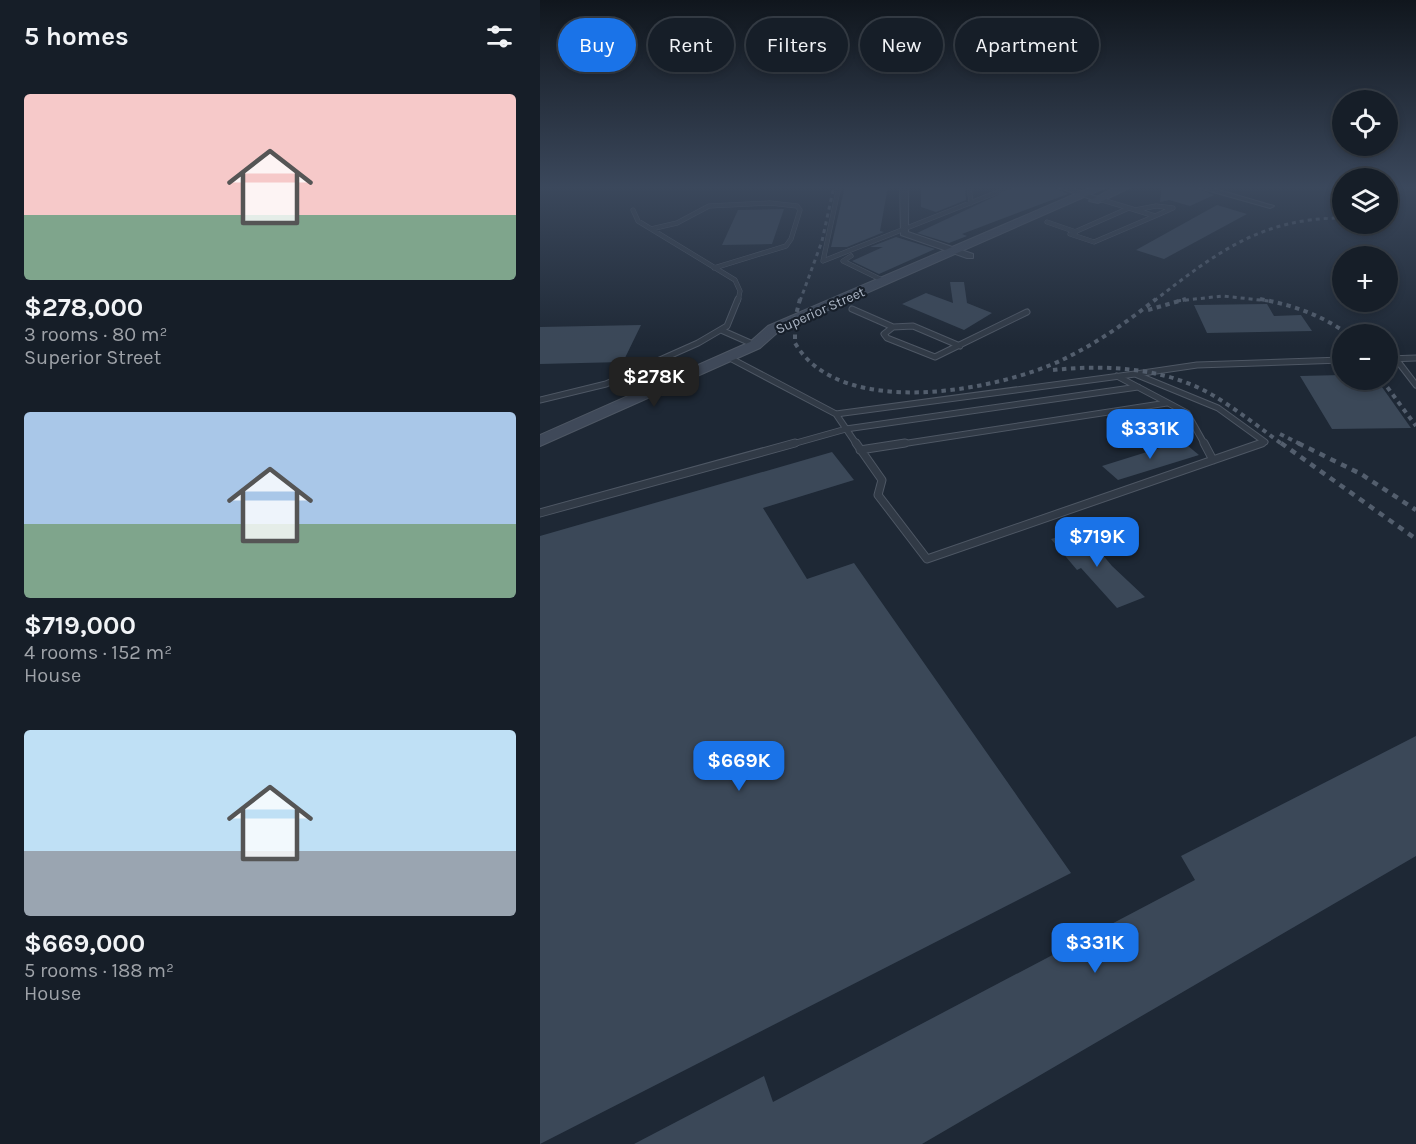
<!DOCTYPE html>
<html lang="en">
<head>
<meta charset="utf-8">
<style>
  :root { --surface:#161e28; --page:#232b34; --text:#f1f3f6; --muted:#9ea2a8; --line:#353c45; --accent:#1a73e8 }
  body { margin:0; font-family:Karla,sans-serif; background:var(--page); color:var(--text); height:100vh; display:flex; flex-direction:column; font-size:22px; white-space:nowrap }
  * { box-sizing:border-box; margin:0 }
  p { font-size:20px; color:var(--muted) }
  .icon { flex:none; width:33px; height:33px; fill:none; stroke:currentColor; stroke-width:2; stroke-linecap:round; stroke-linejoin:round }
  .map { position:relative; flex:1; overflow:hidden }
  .panel { display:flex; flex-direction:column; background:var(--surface); width:540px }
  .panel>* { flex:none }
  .top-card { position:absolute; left:18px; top:18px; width:570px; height:54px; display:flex; gap:12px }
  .buttons { position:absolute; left:792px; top:90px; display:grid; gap:12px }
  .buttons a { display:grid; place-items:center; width:66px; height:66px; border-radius:50%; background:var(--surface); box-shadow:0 3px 9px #0003,0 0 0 2px var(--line); font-size:30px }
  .price { position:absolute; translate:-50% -51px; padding:0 14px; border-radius:12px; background:var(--accent); color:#fff; font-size:20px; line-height:39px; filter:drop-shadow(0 2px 3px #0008) }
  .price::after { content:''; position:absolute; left:50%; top:36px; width:18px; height:14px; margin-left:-9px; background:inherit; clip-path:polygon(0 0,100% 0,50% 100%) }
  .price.selected { background:#222; color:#fff }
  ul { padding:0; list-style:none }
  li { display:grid; align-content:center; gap:12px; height:318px; padding:0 24px }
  li span { display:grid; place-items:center; height:186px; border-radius:6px; color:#555 }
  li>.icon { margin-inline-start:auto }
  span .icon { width:108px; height:108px; fill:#fffc; stroke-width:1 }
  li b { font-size:26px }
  h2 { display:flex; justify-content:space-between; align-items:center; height:72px; padding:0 24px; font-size:26px }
  .chip { padding:0 21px; border-radius:27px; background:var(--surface); box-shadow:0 3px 9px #0003,0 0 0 2px var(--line); font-size:21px; line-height:54px }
  .chip.selected { background:var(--accent); color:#fff }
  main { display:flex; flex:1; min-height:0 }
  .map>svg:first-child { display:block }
  .building { fill:#3b4858 }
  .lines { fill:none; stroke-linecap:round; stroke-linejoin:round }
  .lane-far2-casing { stroke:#4e5764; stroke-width:5 }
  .lane-far1-casing { stroke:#4e5764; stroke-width:7 }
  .lane-casing { stroke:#4e5764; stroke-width:9 }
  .street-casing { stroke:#4e5764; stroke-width:2 }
  .secondary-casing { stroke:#4e5764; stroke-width:2 }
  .lane-far2 { stroke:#313a46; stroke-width:4 }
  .lane-far1 { stroke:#313a46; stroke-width:5 }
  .lane { stroke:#313a46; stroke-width:7 }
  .street { fill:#313a46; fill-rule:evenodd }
  .secondary { fill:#3f4959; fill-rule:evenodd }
  .rail-far2 { stroke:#535e6d; stroke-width:3; stroke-dasharray:4 4; stroke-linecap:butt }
  .rail-far1 { stroke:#535e6d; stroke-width:4; stroke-dasharray:4.5 4.5; stroke-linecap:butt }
  .rail { stroke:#535e6d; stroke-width:4.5; stroke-dasharray:6 6; stroke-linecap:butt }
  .labels { text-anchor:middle; stroke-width:4.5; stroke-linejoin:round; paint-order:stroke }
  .far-street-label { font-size:14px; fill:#aab4c3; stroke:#171f2a }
</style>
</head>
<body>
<main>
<section class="panel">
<h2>5 homes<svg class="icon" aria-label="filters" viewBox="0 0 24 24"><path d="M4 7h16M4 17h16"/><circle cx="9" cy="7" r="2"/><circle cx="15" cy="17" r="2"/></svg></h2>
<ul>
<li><span style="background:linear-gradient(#f6c9c9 65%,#7fa58c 0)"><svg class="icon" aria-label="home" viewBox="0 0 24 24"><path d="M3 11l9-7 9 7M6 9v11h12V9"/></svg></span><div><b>$278,000</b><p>3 rooms · 80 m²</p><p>Superior Street</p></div></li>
<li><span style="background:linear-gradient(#a9c7e8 60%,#7fa58c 0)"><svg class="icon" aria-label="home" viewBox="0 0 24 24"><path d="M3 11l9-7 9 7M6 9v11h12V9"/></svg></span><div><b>$719,000</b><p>4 rooms · 152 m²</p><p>House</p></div></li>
<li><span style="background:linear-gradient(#bfe0f5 65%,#9aa5b1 0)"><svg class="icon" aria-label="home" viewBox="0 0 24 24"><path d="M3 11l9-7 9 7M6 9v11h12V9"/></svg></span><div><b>$669,000</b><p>5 rooms · 188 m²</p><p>House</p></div></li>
</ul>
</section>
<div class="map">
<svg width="876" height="1144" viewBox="0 0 876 1144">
  <rect width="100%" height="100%" fill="#1e2835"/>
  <path class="building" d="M305 186H348L340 231 344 232 307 247H291Z
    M381 186H425L426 200 396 212 381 207Z
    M477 186H512L528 194 422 234 427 236 409 243 377 233Z
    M622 186H650L674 195 650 206 629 200 620 202Z
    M677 205 707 214 624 259 596 250Z
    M244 209 232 244 182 245 198 210Z
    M356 237 395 249 339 274 312 261 343 247H330Z
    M410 282H424L427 303 452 313 424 330 362 304 386 293 413 303Z
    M727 304 734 316 761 315 772 331 667 333 654 305Z
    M101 325 83 362 0 364V327Z
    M802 375V380H837L871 428 792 429 760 376Z
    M642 441 659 455 578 480 562 466Z
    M292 452 314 480 223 508 267 579 314 563 531 873 0 1144V536Z
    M542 530 572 566 605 597 577 608 541 568 537 570 511 539Z
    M876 736V856L382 1144H94L224 1076 233 1102 655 880 641 856Z"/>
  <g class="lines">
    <defs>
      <path id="lane-far2" d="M299 186 283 261 473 186
        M429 186 431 203
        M559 199 589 208
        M589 208 615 216 554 242 530 234Z
        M93 210 98 221 195 280 200 291 198 301
        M595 210 616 206 633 208 615 216
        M507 222 536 232
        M111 229 137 223 169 206 230 203 257 206 260 210 251 239 246 246 174 268
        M311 256 303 261 344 281"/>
      <path id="lane-far1" d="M312 309 353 327 344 334 347 338 395 357 487 312
        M353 327 373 326 420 346
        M181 330 215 345
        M188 357 296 414
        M848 359 876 358
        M856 359 876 385
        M596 374 657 365 802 360
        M577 376 647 413 665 445
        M0 400 66 384 158 343 187 326 198 299
        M296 414 317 445
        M296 414 595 374 678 408 725 442 717 445
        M249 445 306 429 598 387
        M355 445 627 403"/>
      <path id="lane" d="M316 443 342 480 338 495 387 559 722 443
        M664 443 673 460
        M320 450 365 443
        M0 513 255 443"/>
      <path id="street" d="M360 186H368V232L433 254V258H427L361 235Z
        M514 186H526L563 199 556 201Z
        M652 186H665L734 206 730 208Z"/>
      <path id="secondary" d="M554 186H569L238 332 220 348 0 446V435L210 342 228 326Z
        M578 186H593L558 203 549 201Z"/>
    </defs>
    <use href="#lane-far2" class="lane-far2-casing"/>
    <use href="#lane-far1" class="lane-far1-casing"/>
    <use href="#lane" class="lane-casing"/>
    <use href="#street" class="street-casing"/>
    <use href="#secondary" class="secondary-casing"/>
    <use href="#lane-far2" class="lane-far2"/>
    <use href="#lane-far1" class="lane-far1"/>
    <use href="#lane" class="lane"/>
    <use href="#street" class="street"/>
    <use href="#secondary" class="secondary"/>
    <path class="rail-far2" d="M260 301 282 241 294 186
      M614 301C676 253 721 218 802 218
      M637 301 683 296 729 301"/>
    <path class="rail-far1" d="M260 299 255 319V343C300 421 458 391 524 359 557 343 587 322 616 299
      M720 299C753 305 781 315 808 334
      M608 310 646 299
      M513 370C569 364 631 368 679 399 701 413 722 429 743 445
      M842 380 876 426
      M740 434 762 445"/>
    <path class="rail" d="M741 443 876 539
      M758 443 821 474 876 510"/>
  </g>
  <linearGradient id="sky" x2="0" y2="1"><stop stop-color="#10161d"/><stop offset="0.54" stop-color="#3b485c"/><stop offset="1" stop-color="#3b485c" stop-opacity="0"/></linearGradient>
  <rect width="876" height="347" fill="url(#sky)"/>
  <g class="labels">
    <g class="far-street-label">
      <text transform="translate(280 310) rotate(-24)" y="5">Superior Street</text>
    </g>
  </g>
</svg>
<div class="buttons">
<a><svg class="icon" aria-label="locate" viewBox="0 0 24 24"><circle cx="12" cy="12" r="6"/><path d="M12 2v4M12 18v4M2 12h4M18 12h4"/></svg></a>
<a><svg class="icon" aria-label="layers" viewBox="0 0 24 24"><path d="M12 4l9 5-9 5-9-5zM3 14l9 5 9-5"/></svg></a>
<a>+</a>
<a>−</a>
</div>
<b class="price selected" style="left:114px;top:408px">$278K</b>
<b class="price" style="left:610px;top:460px">$331K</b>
<b class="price" style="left:557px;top:568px">$719K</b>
<b class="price" style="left:199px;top:792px">$669K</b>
<b class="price" style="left:555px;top:974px">$331K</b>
<div class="top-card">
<a class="chip selected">Buy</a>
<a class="chip">Rent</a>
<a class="chip">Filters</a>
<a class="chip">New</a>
<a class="chip">Apartment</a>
</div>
</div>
</main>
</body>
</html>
